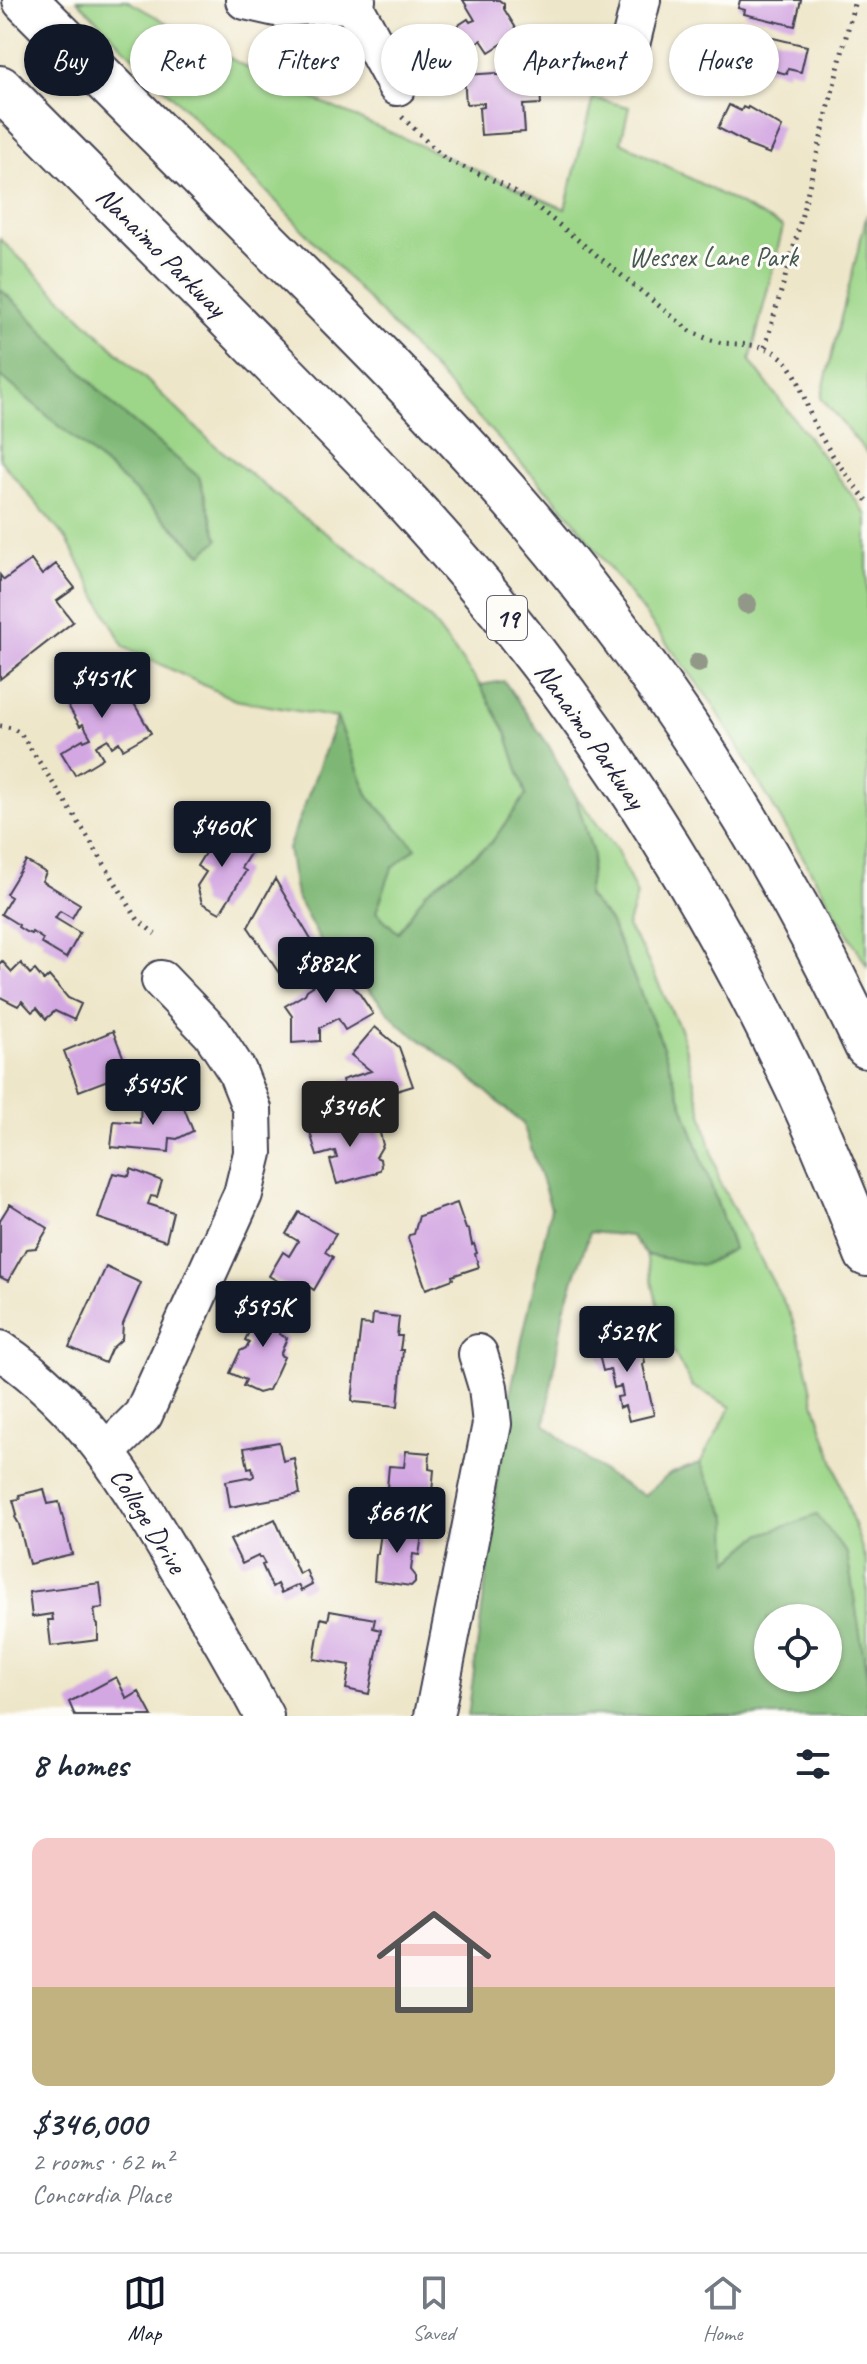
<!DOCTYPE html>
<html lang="en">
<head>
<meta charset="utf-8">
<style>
  :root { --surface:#fff; --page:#f2f2f3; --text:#1f2937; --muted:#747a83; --line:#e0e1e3; --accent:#111827 }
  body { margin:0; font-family:Caveat,sans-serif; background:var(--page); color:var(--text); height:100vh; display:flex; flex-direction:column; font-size:30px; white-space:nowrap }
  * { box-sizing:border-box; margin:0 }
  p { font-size:26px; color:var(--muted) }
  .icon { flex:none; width:44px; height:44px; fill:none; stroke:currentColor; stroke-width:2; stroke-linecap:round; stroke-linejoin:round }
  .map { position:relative; height:1716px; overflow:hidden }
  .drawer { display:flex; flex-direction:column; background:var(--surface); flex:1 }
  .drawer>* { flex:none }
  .guide { position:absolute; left:24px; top:24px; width:820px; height:72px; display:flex; gap:16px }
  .tools { position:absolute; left:754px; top:1604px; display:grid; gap:16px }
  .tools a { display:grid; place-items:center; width:88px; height:88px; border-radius:50%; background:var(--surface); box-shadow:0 2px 6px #0004; font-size:40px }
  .price { position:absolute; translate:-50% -68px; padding:0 18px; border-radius:8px; background:var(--accent); color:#fff; font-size:26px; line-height:52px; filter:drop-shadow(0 2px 4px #0008) }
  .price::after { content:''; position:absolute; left:50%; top:48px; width:24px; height:18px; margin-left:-12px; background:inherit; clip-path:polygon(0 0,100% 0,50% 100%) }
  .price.selected { background:#222; color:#fff }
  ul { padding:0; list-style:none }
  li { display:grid; align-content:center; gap:16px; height:424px; padding:0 32px }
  li span { display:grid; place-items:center; height:248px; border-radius:16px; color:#555 }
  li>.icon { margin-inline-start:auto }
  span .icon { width:144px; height:144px; fill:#fffc; stroke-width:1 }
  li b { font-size:34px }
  h2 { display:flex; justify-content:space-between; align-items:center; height:96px; padding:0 32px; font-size:34px }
  .pill { padding:0 28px; border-radius:36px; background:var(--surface); box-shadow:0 2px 6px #0004; font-size:28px; line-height:72px }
  .pill.selected { background:var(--accent); color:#fff }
  .tabs { display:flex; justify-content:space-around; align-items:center; height:112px; border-top:2px solid var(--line); background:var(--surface); font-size:22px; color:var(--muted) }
  .tabs a { display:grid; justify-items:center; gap:4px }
  .tabs .selected { color:var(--accent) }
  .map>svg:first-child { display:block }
  .green { fill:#9dd689; stroke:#607c62; stroke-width:2 }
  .forest { fill:#7eb775; stroke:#506c58; stroke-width:2; fill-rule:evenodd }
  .building { fill:#d3a7e2 }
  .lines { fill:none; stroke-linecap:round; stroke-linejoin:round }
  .minor-casing { stroke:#413f50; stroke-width:42 }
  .highway-casing { stroke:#413f50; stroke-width:48 }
  .path { stroke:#413f50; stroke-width:5; stroke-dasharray:2 6; stroke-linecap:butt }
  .minor { stroke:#fff; stroke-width:38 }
  .highway { stroke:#fff; stroke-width:44 }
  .tree { fill:#929888 }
  .labels { text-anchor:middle; stroke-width:6; stroke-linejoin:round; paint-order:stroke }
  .shield { fill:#fdfcf7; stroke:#646373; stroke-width:2 }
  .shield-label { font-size:26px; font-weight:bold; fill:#22223b }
  .street-label { font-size:28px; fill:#22223b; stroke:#fdfcf7 }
  .park-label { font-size:28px; fill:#475852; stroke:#fdfcf7 }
</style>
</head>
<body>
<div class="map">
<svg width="867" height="1716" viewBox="0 0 867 1716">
  <rect width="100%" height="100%" fill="#fdfcf7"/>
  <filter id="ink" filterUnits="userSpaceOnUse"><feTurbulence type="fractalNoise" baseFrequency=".0125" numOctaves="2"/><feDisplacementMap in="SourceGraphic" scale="16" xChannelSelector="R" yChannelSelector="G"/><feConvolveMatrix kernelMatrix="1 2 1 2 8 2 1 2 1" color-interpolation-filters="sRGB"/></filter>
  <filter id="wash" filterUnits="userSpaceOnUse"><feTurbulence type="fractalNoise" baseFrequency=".006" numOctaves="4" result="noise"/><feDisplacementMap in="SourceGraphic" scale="32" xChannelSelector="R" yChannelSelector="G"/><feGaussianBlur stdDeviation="1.8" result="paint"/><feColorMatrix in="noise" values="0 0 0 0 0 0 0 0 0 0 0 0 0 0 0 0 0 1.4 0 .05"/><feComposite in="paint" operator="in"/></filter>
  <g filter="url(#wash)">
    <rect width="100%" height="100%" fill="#eee6c9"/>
    <path class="green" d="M77 0H126L264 77 565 209 593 98 629 107 621 142 783 227 750 361 867 515V966L713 704 567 512 273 198Z
      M867 214V453L821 398Z
      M0 239 211 442 299 514 376 569 432 621 480 685 506 732 526 795 491 843 426 892 398 933 376 912 392 868 415 848 369 797 337 718 235 700 124 647 67 540 0 460V375L126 483 201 554 218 540 199 477 116 408 21 308 0 289Z
      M575 795 617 850 637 895 627 927 643 951 681 1031 720 1183 791 1316 804 1355 815 1405 867 1564V1676L847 1554 760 1535 728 1562V1518L700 1463 731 1407 692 1386 664 1334 646 1255 703 1265 733 1248 659 1036 609 920 587 896 593 854Z"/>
    <path class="forest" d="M0 289 21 308 116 408 199 477 218 540 202 554 126 483 0 375Z
      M504 681 549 746 575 795 593 854 587 896 609 920 659 1036 733 1249 703 1265 646 1255 631 1236 590 1232 564 1309 545 1424C576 1451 606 1478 644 1495L670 1474 700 1463 728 1518 729 1562 760 1535 817 1515 847 1554 867 1676V1716H468L493 1527 501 1435 551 1208 523 1124 464 1072 400 1025 373 994 321 942 296 896 288 849 337 718 369 797 416 848 392 868 376 912 398 933 426 892 491 843 526 795 506 732 480 685ZM768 1618H828V1678H768Z"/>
    <g id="blocks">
      <path class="building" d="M463 0H499L504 4V9L519 33 489 52 481 40 461 52 448 32 468 19 470 22 475 20Z
        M740 0H801L795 26 744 14 745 10 738 8Z
        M752 33 807 46 801 72 788 69 787 74 744 63Z
        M496 73V75H539L541 104 523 105 525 132 481 135 479 108 484 107V103L466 104 464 75Z
        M729 105 741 111 743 107 747 109 748 107 782 127 770 154 746 145 747 143 718 128Z
        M31 560 42 575 56 564 75 588 57 601 73 622 0 679V575L4 580Z
        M96 667 99 668 102 677 106 675 115 691 124 686 151 733 123 749 119 742 112 747 108 739 96 746 103 758 75 775 61 752 83 739 84 741 91 738 83 724 80 726 66 702 78 696 76 692 82 688 77 679Z
        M224 822 238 831 232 840 251 852 241 868 246 871 220 913 202 903 197 886 206 872 197 866Z
        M26 861 46 873 42 881 80 904 72 918 60 911 55 918 80 933 66 958 41 943 43 939 32 932 31 934 26 932 18 927 19 925 1 914 11 897 6 894Z
        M275 879 313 943 279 973 248 927Z
        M2 961 12 972 21 963 30 974 35 970 44 981 49 976 68 998 81 1004 74 1020 55 1011 46 1019 37 1008 32 1012 22 1001 18 1006 0 997V963Z
        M329 962 359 993 373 1014 345 1030 338 1018 320 1028V1041L292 1043V1016L285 1006 305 994 307 990 313 986 305 976Z
        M375 1027 399 1047 413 1086 380 1096 381 1100 351 1109 342 1080 371 1071 351 1055Z
        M113 1031 129 1072 79 1091 64 1051Z
        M148 1100 172 1104 173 1100H184L183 1105 193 1131 177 1139 170 1138 169 1152 111 1147 114 1121 140 1123 141 1102H147Z
        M366 1116 370 1132 379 1129 383 1145 376 1157 380 1159 381 1166 380 1170 376 1171V1173L337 1184 330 1160 337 1158 335 1151 317 1156 310 1132Z
        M131 1169 162 1181 157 1197 151 1196 148 1204 173 1212 166 1241 98 1218 113 1173 129 1176Z
        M457 1203 466 1229 469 1230 472 1245 474 1244 477 1253 475 1254 479 1267 452 1276 453 1279 426 1289 408 1238 409 1235 414 1234 419 1216Z
        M10 1204 48 1228 36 1248 26 1249 8 1281 0 1277V1220Z
        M299 1212 336 1234 325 1252 333 1257 314 1290 308 1286 302 1295 269 1276 283 1252 289 1256 298 1241 286 1234Z
        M106 1267 141 1283 123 1324 122 1339 111 1349 105 1363 69 1347Z
        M265 1299 289 1310 279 1334 287 1338 280 1355 284 1357 269 1390 258 1393 243 1386 246 1380 230 1373 240 1351 246 1348 249 1342 245 1340Z
        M373 1314 399 1317 397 1336H402L400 1350H403L398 1406 354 1402 352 1400 361 1324 372 1325Z
        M636 1334 640 1350 643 1352 645 1362 643 1365 654 1415 629 1421 625 1406 619 1408 617 1397 623 1396 621 1386 614 1388 610 1369 603 1371 596 1342Z
        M279 1442 283 1461 294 1458 300 1494 230 1507 226 1481 247 1477 251 1478 254 1476 252 1467 248 1468 244 1448Z
        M406 1451 430 1453 429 1469 434 1470 432 1492 436 1496 435 1504 427 1508 400 1505V1501L386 1499 389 1466 404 1467Z
        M44 1489 48 1504 59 1502 72 1554 29 1564 19 1524 15 1517 17 1514 13 1500 20 1499 19 1495Z
        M275 1519 299 1574 306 1570 312 1585 301 1591 298 1585 281 1593 277 1584 272 1587 262 1565 265 1564 261 1557 259 1558 258 1556 242 1564 230 1540Z
        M382 1525 423 1530 419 1555 413 1554 411 1570 415 1575V1582L411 1586 374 1581 376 1554H378Z
        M100 1583 103 1608 94 1609 96 1623 98 1625V1640L51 1646 48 1620H53L52 1614 32 1617 29 1592Z
        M330 1611 375 1619 373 1628 381 1630 369 1694 346 1689 350 1665 314 1659 321 1618 328 1620Z
        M116 1677 127 1699 139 1692 152 1716H75L69 1702Z"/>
    </g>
  </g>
  <g filter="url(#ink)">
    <use href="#blocks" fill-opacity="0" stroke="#413f50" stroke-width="2"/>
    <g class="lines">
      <defs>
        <path id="minor" d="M245 0 276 7 352 3 356 0
          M352 3 397 86
          M624 69 641 0
          M0 1350C86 1408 130 1485 181 1572 210 1619 238 1667 264 1716
          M106 1452 143 1415 243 1194 253 1153 252 1109 237 1071 212 1033 161 980
          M434 1716 492 1424 488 1387 478 1354"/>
        <path id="highway" d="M25 0C126 101 227 202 327 303 397 374 467 445 531 521 666 680 779 858 867 1046
          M0 88C90 179 181 269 270 360 350 441 428 521 500 610 657 803 779 1021 867 1254"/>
      </defs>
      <use href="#minor" class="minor-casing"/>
      <use href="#highway" class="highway-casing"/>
      <path class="path" d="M402 117 445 159 504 185 537 207 689 330C700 336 711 341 723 343 742 345 761 343 777 354 802 370 803 405 817 429 828 451 851 482 867 500
        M765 347 795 243 855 0
        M0 726 12 728 21 734 83 829 138 920 155 934"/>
      <use href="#minor" class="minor"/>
      <use href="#highway" class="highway"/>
    </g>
    <g class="tree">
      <circle cx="747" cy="604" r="10"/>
      <circle cx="698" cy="663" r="10"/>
    </g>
  </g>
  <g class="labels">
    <rect class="shield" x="487" y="596" width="40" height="44" rx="6"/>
    <g class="shield-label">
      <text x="507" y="627">19</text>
    </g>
    <g class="street-label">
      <text transform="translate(162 251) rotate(45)" y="10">Nanaimo Parkway</text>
      <text transform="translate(591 735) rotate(55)" y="10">Nanaimo Parkway</text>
      <text transform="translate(149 1520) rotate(58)" y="10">College Drive</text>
    </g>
    <g class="park-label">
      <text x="713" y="266">Wessex Lane Park</text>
    </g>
  </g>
</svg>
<div class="tools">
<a><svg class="icon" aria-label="locate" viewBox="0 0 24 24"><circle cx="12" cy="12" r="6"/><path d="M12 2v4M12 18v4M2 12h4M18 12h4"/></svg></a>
</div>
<b class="price" style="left:102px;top:720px">$451K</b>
<b class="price" style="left:222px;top:869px">$460K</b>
<b class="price" style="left:326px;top:1005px">$882K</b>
<b class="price" style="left:153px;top:1127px">$545K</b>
<b class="price selected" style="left:350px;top:1149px">$346K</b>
<b class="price" style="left:263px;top:1349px">$595K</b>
<b class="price" style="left:627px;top:1374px">$529K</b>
<b class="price" style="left:397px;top:1555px">$661K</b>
<div class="guide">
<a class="pill selected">Buy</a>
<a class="pill">Rent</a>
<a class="pill">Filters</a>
<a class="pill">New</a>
<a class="pill">Apartment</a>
<a class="pill">House</a>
</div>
</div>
<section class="drawer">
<h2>8 homes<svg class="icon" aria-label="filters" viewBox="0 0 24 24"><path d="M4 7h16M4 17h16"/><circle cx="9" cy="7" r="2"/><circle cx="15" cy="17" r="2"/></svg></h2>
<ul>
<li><span style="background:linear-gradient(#f6c9c9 60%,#c2b280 0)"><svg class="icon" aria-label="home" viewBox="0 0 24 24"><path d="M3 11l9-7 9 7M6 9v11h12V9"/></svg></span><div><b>$346,000</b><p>2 rooms · 62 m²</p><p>Concordia Place</p></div></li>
</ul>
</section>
<nav class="tabs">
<a class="selected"><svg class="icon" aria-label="map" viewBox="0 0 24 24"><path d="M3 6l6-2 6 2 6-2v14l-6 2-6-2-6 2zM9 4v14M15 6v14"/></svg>Map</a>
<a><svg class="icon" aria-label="saved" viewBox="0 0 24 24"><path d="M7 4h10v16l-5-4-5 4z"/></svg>Saved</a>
<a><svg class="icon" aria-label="home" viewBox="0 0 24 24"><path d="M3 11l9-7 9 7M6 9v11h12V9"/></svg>Home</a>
</nav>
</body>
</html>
